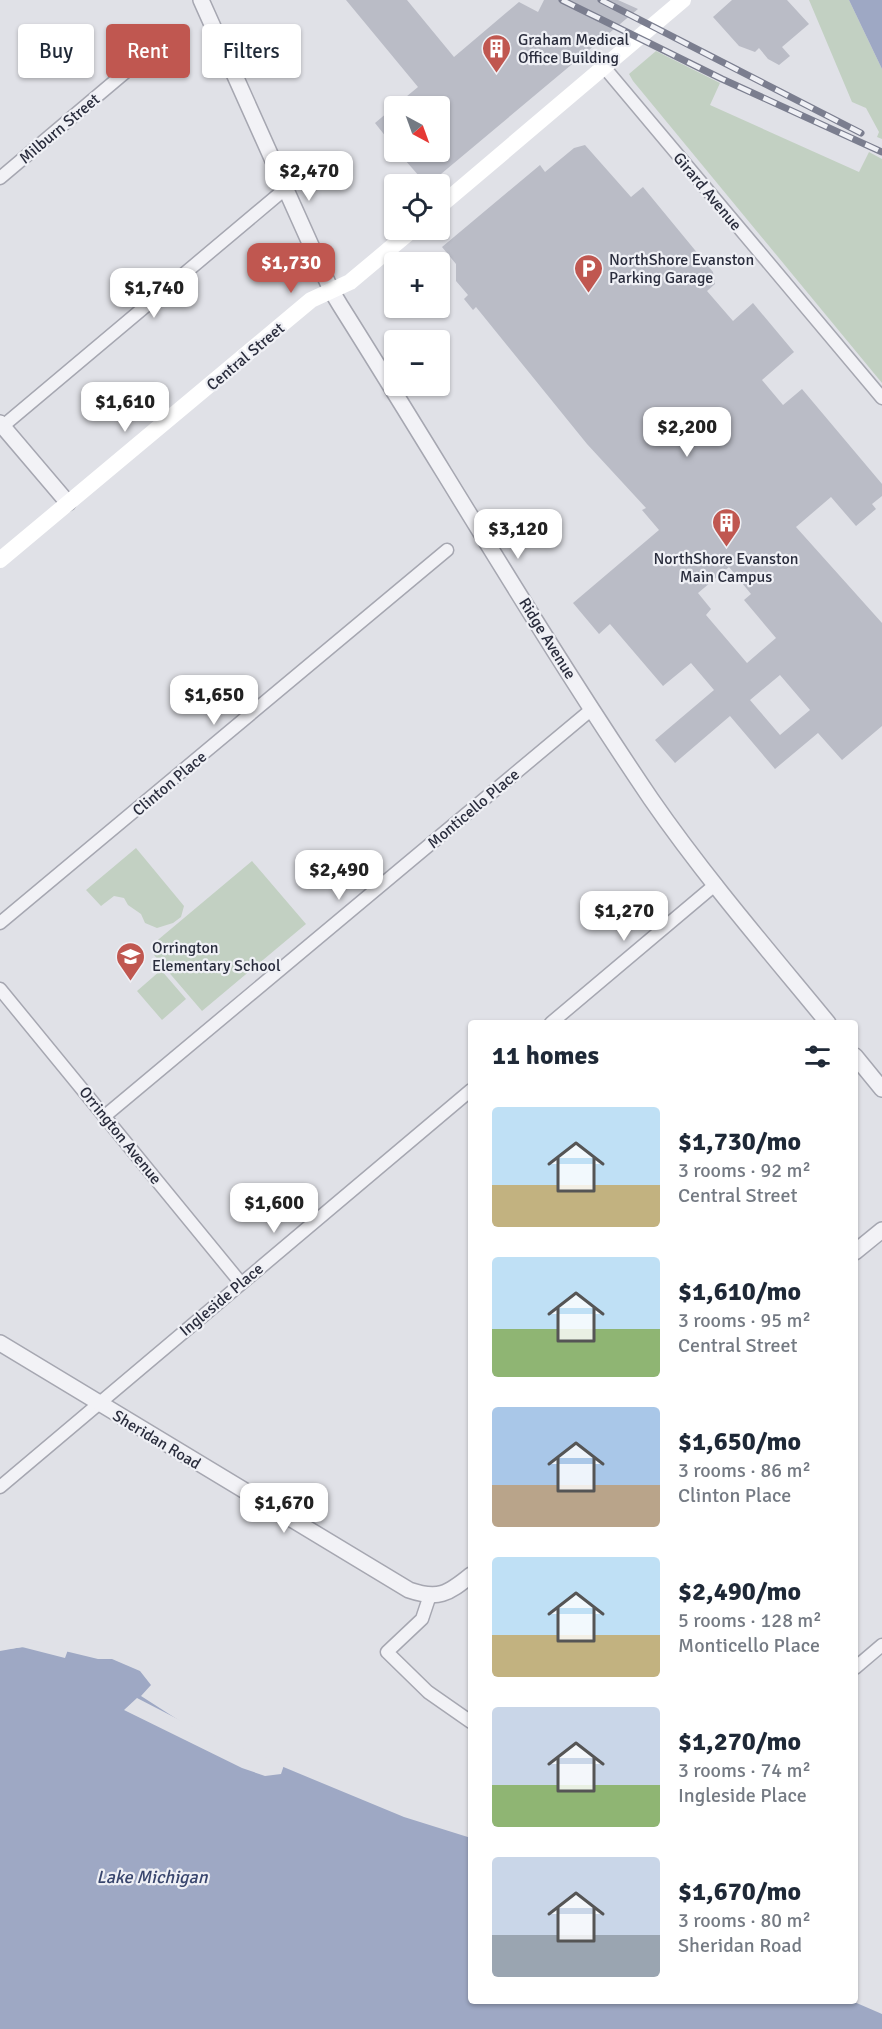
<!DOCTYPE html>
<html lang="en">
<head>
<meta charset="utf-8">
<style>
  :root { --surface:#fff; --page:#f6f6f7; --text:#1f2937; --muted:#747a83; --accent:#c05750 }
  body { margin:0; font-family:Signika,sans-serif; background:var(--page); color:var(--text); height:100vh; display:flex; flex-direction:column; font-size:22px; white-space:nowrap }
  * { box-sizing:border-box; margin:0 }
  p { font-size:20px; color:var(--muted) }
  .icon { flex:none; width:33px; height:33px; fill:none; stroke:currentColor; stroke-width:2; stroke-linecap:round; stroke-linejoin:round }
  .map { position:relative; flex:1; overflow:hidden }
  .drawer { position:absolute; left:468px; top:1020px; width:390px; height:984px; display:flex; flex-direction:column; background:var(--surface); border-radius:6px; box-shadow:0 2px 4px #0004 }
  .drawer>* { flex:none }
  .banner { position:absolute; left:18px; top:24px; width:360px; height:54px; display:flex; gap:12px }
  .needle { width:39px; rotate:139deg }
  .controls { position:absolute; left:384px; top:96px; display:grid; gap:12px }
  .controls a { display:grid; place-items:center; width:66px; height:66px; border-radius:6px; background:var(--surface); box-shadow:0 2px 4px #0004; font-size:30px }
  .price { position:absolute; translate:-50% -51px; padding:0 14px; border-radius:12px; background:#fff; color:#222; font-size:20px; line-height:39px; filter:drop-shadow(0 2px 3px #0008) }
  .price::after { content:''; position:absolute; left:50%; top:36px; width:18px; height:14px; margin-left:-9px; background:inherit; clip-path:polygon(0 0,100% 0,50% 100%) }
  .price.active { background:var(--accent); color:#fff }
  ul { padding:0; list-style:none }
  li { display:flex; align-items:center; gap:18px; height:150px; padding:0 24px }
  li span { display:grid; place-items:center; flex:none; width:168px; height:120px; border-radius:6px; color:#555 }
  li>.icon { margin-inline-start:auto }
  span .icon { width:72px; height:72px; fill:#fffc; stroke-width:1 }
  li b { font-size:26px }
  h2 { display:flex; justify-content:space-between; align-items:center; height:72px; padding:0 24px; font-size:26px }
  .pill { padding:0 21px; border-radius:6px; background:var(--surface); box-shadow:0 2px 4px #0004; font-size:21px; line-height:54px }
  .pill.active { background:var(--accent); color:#fff }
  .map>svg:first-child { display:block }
  .green { fill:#c2d0c2 }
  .water { fill:#9ea8c4 }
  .pier { fill:#e0e1e7 }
  .building { fill:#babcc6; fill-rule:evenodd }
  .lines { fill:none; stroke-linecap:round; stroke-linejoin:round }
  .minor-casing { stroke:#a6a7b1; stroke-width:15 }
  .tertiary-casing { stroke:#a6a7b1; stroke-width:18 }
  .minor { stroke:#f2f2f6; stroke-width:12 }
  .tertiary { stroke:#f2f2f6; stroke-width:15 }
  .secondary { stroke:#fff; stroke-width:16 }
  .rail-casing { stroke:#7b7e8f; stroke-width:7 }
  .rail { stroke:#eff0f5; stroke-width:4.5; stroke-dasharray:14; stroke-linecap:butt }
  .labels { text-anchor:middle; stroke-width:4.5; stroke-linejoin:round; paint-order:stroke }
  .poi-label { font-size:16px; fill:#2a2d3d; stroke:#eff0f5; text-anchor:start }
  .street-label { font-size:16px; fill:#2a2d3d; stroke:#eff0f5 }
  .water-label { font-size:18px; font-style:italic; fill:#38456d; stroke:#eff0f5 }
</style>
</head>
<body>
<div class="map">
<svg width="882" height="2029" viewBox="0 0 882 2029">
  <rect width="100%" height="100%" fill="#e0e1e7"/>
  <path class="green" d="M809 0H849L882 69V139L877 137 879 132 866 108 852 102Z
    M656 51 720 83 710 105 859 172 869 152 882 159V383L633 81 629 74Z
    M136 848 184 906 181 917 173 923 157 928 145 923 141 914 128 905 124 898 114 896 101 906 86 890Z
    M252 861 306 924 202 1011 154 955 153 944Z
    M161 970 186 999 162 1020 137 991Z"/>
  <path class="water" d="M849 0H882V69Z
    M40 1645 98 1659H112L140 1671 151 1685 141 1696 194 1730 404 1817 471 1838V2001H852L882 2014V2029H0V1650Z"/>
  <path class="pier" d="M40 1642 69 1647 65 1658 22 1647 0 1651V1647L9 1644Z
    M137 1698 195 1728 284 1765 281 1774 265 1776 242 1768 124 1710Z"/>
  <path class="building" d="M346 0H407L454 57 519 2 538 12 544 0H618L638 9 429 184H426L398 152H440V106H395L418 87Z
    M732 0H787L809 24 782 47 790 56 779 65 768 59 759 48 755 52 739 46 713 17Z
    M394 107V147L375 123Z
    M585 145 631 197 643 187 713 272 715 284 707 291 733 321 753 303 794 352 762 380 783 405 802 389 882 484V496L872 504 876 509 856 526 831 497 796 527 882 623V726L842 760 818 733 775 769 730 716 675 763 655 740 714 690 691 663 663 686 610 624 599 634 573 603 659 530 642 510 646 508 587 444 476 307 473 310 464 299 468 295 456 281V264L442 247 540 165 545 172 574 148ZM729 567 751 594 744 600 776 638 747 663 706 615 711 609 698 593ZM780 675 810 710 780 735 750 700Z"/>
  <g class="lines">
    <defs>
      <path id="minor" d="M604 67 882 398
        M0 178 173 32
        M3 426 285 189
        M0 923 447 550
        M0 989 240 1282
        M551 1023 716 884
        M106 1115 592 709
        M0 1487 471 1090
        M429 1598 422 1619 387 1652 428 1692 471 1722
        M855 1668 882 1645"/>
      <path id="tertiary" d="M201 0 331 290 340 305C444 470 542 638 651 799 705 877 768 950 828 1023
        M0 423 68 503
        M855 1056 882 1089
        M855 1252 882 1230
        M0 1343 409 1590C438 1600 448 1594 471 1575"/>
    </defs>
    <use href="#minor" class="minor-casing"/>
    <use href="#tertiary" class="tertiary-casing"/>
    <use href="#minor" class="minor"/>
    <use href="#tertiary" class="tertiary"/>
    <path class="secondary" d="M440 206 683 0
      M0 560 311 300 350 282 412 230"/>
    <defs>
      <path id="rail" d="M562 0 722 79 882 152
        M601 0 861 133"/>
    </defs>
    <use href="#rail" class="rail-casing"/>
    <use href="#rail" class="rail"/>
  </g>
  <defs>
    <symbol id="building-pin" viewBox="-11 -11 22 30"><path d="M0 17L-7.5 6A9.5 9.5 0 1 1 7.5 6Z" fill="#c05750" stroke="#eff0f5"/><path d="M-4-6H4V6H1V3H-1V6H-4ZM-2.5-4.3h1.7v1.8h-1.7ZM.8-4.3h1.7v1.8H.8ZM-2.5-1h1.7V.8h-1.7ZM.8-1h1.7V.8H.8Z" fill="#fff"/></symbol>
    <symbol id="parking-pin" viewBox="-11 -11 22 30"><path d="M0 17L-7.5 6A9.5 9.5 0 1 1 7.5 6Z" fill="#c05750" stroke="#eff0f5"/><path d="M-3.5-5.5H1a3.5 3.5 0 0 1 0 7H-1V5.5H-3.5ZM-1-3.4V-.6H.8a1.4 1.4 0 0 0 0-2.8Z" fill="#fff"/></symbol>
    <symbol id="school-pin" viewBox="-11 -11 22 30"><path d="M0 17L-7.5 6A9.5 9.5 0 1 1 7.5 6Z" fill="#c05750" stroke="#eff0f5"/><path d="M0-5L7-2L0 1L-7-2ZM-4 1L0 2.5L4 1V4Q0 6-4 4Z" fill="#fff"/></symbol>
  </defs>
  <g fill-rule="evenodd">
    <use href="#building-pin" x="480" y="32" width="33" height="45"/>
    <use href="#parking-pin" x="572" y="252" width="33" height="45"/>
    <use href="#building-pin" x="710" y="506" width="33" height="45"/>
    <use href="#school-pin" x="114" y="940" width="33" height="45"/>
  </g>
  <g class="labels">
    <g class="poi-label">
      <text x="518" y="45">Graham Medical<tspan x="518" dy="18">Office Building</tspan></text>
      <text x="609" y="265">NorthShore Evanston<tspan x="609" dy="18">Parking Garage</tspan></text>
      <text x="726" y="564" text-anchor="middle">NorthShore Evanston<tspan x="726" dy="18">Main Campus</tspan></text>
      <text x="152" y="953">Orrington<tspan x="152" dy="18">Elementary School</tspan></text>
    </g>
    <g class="street-label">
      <text transform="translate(59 128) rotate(-40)" y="6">Milburn Street</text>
      <text transform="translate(708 191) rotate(50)" y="6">Girard Avenue</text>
      <text transform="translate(245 356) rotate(-40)" y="6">Central Street</text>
      <text transform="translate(548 638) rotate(58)" y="6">Ridge Avenue</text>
      <text transform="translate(169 783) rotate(-40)" y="6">Clinton Place</text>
      <text transform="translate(473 808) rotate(-40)" y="6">Monticello Place</text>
      <text transform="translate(121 1135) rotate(51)" y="6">Orrington Avenue</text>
      <text transform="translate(221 1299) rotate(-40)" y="6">Ingleside Place</text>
      <text transform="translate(157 1439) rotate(31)" y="6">Sheridan Road</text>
    </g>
    <g class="water-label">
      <text x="152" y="1883">Lake Michigan</text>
    </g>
  </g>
</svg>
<div class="controls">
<a><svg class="needle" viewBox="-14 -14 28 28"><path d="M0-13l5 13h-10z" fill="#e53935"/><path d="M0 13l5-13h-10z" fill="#747a83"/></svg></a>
<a><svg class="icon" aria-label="locate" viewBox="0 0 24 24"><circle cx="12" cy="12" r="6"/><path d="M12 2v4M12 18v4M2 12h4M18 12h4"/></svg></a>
<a>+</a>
<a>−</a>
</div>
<b class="price" style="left:309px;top:202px">$2,470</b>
<b class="price active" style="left:291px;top:294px">$1,730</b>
<b class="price" style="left:154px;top:319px">$1,740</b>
<b class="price" style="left:125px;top:433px">$1,610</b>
<b class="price" style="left:687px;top:458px">$2,200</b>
<b class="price" style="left:518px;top:560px">$3,120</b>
<b class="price" style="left:214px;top:726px">$1,650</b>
<b class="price" style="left:339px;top:901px">$2,490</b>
<b class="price" style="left:624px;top:942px">$1,270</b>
<b class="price" style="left:274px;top:1234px">$1,600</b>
<b class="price" style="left:284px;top:1534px">$1,670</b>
<div class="banner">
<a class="pill">Buy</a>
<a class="pill active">Rent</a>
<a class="pill">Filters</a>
</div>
<section class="drawer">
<h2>11 homes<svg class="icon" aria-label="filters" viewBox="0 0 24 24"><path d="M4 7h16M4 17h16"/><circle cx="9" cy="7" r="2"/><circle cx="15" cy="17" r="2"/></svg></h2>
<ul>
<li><span style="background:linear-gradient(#bfe0f5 65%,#c2b280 0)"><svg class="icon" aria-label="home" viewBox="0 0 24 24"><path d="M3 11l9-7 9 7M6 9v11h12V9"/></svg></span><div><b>$1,730/mo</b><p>3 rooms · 92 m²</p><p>Central Street</p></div></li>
<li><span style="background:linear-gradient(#bfe0f5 60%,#8fb573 0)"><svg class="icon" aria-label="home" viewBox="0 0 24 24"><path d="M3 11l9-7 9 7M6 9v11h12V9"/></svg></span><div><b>$1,610/mo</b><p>3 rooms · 95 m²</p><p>Central Street</p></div></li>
<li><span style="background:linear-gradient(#a9c7e8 65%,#b9a48a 0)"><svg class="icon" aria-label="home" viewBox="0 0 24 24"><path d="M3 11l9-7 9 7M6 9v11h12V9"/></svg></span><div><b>$1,650/mo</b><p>3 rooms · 86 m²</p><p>Clinton Place</p></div></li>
<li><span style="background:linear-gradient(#bfe0f5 65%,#c2b280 0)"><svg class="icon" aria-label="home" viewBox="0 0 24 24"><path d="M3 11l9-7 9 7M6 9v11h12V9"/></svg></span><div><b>$2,490/mo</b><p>5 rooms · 128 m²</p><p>Monticello Place</p></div></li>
<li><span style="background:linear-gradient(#c9d6e8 65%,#8fb573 0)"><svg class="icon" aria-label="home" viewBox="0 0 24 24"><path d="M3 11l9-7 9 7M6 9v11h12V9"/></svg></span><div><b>$1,270/mo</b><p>3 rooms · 74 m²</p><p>Ingleside Place</p></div></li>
<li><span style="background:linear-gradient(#c9d6e8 65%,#9aa5b1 0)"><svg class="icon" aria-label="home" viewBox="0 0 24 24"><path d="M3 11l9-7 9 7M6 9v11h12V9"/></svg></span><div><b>$1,670/mo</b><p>3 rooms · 80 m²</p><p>Sheridan Road</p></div></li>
</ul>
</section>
</div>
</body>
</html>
